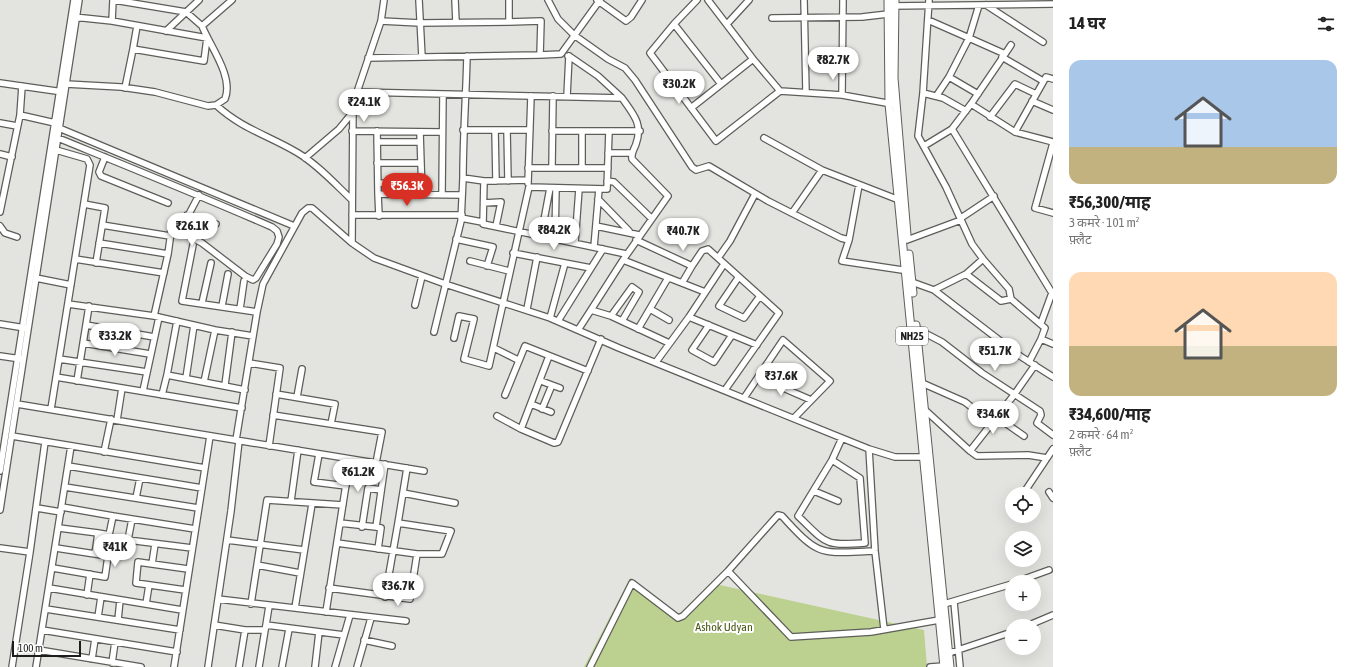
<!DOCTYPE html>
<html lang="hi">
<head>
<meta charset="utf-8">
<style>
  :root { --surface:#fff; --page:#f6f6f6; --text:#222; --muted:#767676; --accent:#d93025 }
  body { margin:0; font-family:"Asap Condensed","Noto Sans Devanagari",sans-serif; background:var(--page); color:var(--text); height:100vh; display:flex; flex-direction:column; font-size:15px; white-space:nowrap }
  * { box-sizing:border-box; margin:0 }
  p { font-size:13px; color:var(--muted) }
  .icon { flex:none; width:22px; height:22px; fill:none; stroke:currentColor; stroke-width:2; stroke-linecap:round; stroke-linejoin:round }
  .map { position:relative; flex:1; overflow:hidden }
  .drawer { display:flex; flex-direction:column; background:var(--surface); width:300px }
  .drawer>* { flex:none }
  .fabs { position:absolute; left:1005px; top:487px; display:grid; gap:8px }
  .fabs a { display:grid; place-items:center; width:36px; height:36px; border-radius:50%; background:var(--surface); box-shadow:0 4px 16px #0002; font-size:20px }
  .scale { position:absolute; left:12px; bottom:10px; width:69px; box-sizing:border-box; padding-left:4px; border:2px solid #1d1e1c; border-top:0; font-size:11px; line-height:14px; white-space:nowrap; color:#1d1e1c; -webkit-text-stroke:3px #fff; paint-order:stroke }
  .price { position:absolute; translate:-50% -34px; padding:0 9px; border-radius:14px; background:#fff; color:#222; font-size:13px; line-height:26px; filter:drop-shadow(0 1px 2px #0008) }
  .price::after { content:''; position:absolute; left:50%; top:24px; width:12px; height:9px; margin-left:-6px; background:inherit; clip-path:polygon(0 0,100% 0,50% 100%) }
  .price.selected { background:var(--accent); color:#fff }
  ul { padding:0; list-style:none }
  li { display:grid; align-content:center; gap:8px; height:212px; padding:0 16px }
  li span { display:grid; place-items:center; height:124px; border-radius:12px; color:#555 }
  li>.icon { margin-inline-start:auto }
  span .icon { width:72px; height:72px; fill:#fffc; stroke-width:1 }
  li b { font-size:17px }
  h2 { display:flex; justify-content:space-between; align-items:center; height:48px; padding:0 16px; font-size:17px }
  main { display:flex; flex:1; min-height:0 }
  .map>svg:first-child { display:block }
  .green { fill:#bcd08f }
  .lines { fill:none; stroke-linecap:round; stroke-linejoin:round }
  .minor-casing { stroke:#5c5e59; stroke-width:8 }
  .major-casing { stroke:#5c5e59; stroke-width:9 }
  .minor { stroke:#fff; stroke-width:5.5 }
  .major { stroke:#fff; stroke-width:7 }
  .labels { text-anchor:middle; stroke-width:4; stroke-linejoin:round; paint-order:stroke }
  .shield { fill:#fff; stroke:#616260; stroke-width:1 }
  .shield-label { font-size:11px; font-weight:bold; fill:#1d1e1c }
  .park-label { font-size:12px; fill:#485915; stroke:#fff }
</style>
</head>
<body>
<main>
<div class="map">
<svg width="1053" height="667" viewBox="0 0 1053 667">
  <rect width="100%" height="100%" fill="#e3e4df"/>
  <path class="green" d="M630 578 678 615 711 583 924 630 927 667H584Z"/>
  <g class="lines">
    <defs>
      <path id="minor" d="M114 0 186 12 202 26
        M384 0 381 21 353 104 352 243 374 258 445 284 550 318 619 348 869 449 895 457H926
        M419 0 422 57
        M455 0 456 22
        M509 0V22L541 21 540 55 561 54 600 0
        M548 0 558 19 574 35 608 59 625 68 635 80 692 167 696 170 709 166 768 201 841 238 849 240 842 261 909 271
        M597 0 626 21 631 17 642 0
        M697 0 674 24 721 84
        M708 0 753 59
        M804 0 806 92
        M843 0 842 95 892 104
        M929 0 923 93 943 98 966 111
        M986 5 1043 42
        M891 6 1053 4
        M74 17 112 21 207 38 204 61 133 49 137 26
        M772 18 862 17 888 14
        M928 20 969 38 979 5
        M112 21 113 0
        M381 21 420 23 509 22
        M674 24 650 53 716 141 780 91
        M727 24 749 0
        M166 31 199 0
        M467 56C466 97 463 137 463 178L484 181 528 180
        M569 56 598 76 622 98
        M1002 57 1043 81
        M368 58 540 55
        M949 77 978 94
        M1053 79 1046 77 1015 132 1053 142
        M0 83 63 92
        M66 84 121 87 155 92 208 106 216 105 225 99C234 77 210 46 202 26L232 0
        M125 88 133 49
        M357 92 622 98C634 115 643 124 636 144 634 150 631 152 632 159L668 196 623 260
        M923 93 918 136 946 187 972 244 983 259 1009 289 1011 299
        M937 95 949 77 969 38 1005 54 1011 45
        M567 96 569 56H568
        M1032 101 1053 110
        M971 104 1005 54
        M216 105C242 129 270 136 298 153 318 165 335 184 352 200
        M691 108 753 59 780 91 842 95
        M20 115 55 123
        M990 117 1015 84 1036 94
        M0 123 17 126
        M59 128 294 226
        M952 129 971 104 1015 132
        M463 130H530
        M495 130 496 181
        M507 130 508 181
        M352 131 442 132
        M377 131 378 194 462 195
        M552 131H640
        M582 131V167
        M420 132 422 194
        M58 138C129 167 201 196 272 227L277 231 279 237 277 244 256 278 253 280 245 276 202 243 180 231 199 195
        M764 138 822 170 899 200
        M377 142H420
        M1053 143 1035 208 1053 213
        M924 146 952 129 1052 293 1041 323
        M608 153H631
        M0 154 12 157
        M105 157 99 172 101 176 168 203
        M305 158 339 129 353 112
        M377 163H421
        M552 167 553 96
        M528 168H608
        M484 181 483 224 626 254
        M607 181 614 182 651 218
        M378 183 421 184
        M528 183 531 96
        M378 194 379 216
        M442 194 443 94
        M598 199 629 231
        M484 203 501 202 496 226
        M84 204 105 208 96 263
        M0 212 20 115 22 86
        M792 213 822 170
        M187 215 216 224
        M352 215H462
        M461 218 482 222
        M961 218 994 196
        M102 225 170 236
        M0 226 5 233 17 237
        M596 226 639 235
        M541 236 550 188
        M456 239 493 247 487 266
        M555 239 556 188
        M636 240 692 266 682 283
        M849 240 859 185
        M907 240 961 220
        M99 243 168 254
        M575 243 579 189
        M193 245 182 301 257 312
        M594 247 599 189
        M513 253 591 268
        M75 259 164 273
        M470 261 509 271
        M692 266 702 251 708 249 718 258
        M966 274 983 259
        M36 278 71 285
        M738 278 719 306 744 318 760 296
        M909 281 934 290 1020 356 1053 377
        M934 290 966 274 1001 301 1011 299 1045 328 1041 339 1053 344
        M202 303 211 263
        M68 304 154 316 215 330 253 336
        M415 305 422 276
        M222 306 228 274
        M240 309 244 281
        M527 309 537 257
        M650 309 669 320
        M591 310 623 260 705 292
        M154 316 168 254 172 225
        M611 316 632 287 639 292 622 321
        M689 317 724 264
        M550 318 565 263
        M558 321 603 249
        M0 324 25 328
        M86 325 154 337
        M709 325 692 350 714 362 732 335
        M638 329 668 278
        M917 329 942 342 982 373 1040 411 1041 415 1037 423 1053 435
        M578 330 591 310 611 316 669 343
        M434 332 461 221 463 178
        M454 338 459 316 474 319 464 359 489 366 529 187 607 189 609 131
        M83 343 150 354
        M494 348 518 360
        M0 356 21 359
        M549 356 521 429 554 443 558 442 601 339
        M59 359 147 372
        M656 362 689 317 757 345
        M1029 362 1041 339
        M249 363 280 368 269 446
        M1035 365 1014 395 970 451 977 456 1028 455 1047 458
        M167 375 177 321
        M56 377 242 408
        M758 377 811 400
        M186 378 194 325
        M77 381 89 306
        M541 381 560 388
        M204 382 215 330
        M922 383 965 402 992 423
        M225 385 232 332
        M725 390 779 313 718 258 730 241 755 194
        M143 391 159 317
        M276 394 335 404 331 424
        M162 395 167 375 245 390
        M505 395 525 346 588 371
        M297 397 302 369
        M744 398 783 340 830 381 794 418
        M17 404 424 471
        M531 404 551 412
        M51 409 90 165 87 159 56 150
        M542 409 552 385
        M925 410 970 451
        M273 415 382 432 376 463
        M497 416 521 429
        M997 417 1024 436
        M117 420 122 388
        M12 436 205 468
        M236 440 257 312 263 284 302 213 308 208H312L352 243
        M869 449 875 551 884 629
        M104 452 111 419
        M319 454 314 482 346 486
        M832 460 860 478 865 543C824 546 827 544 798 516L832 460 842 438
        M68 466 202 488
        M0 471 74 0
        M65 487 198 508
        M814 491 838 501
        M1049 492 1053 498
        M403 493 455 503
        M1023 494 1053 449
        M136 498 140 478
        M291 501 298 450
        M62 507 113 516 109 535 98 533
        M37 508 61 512
        M0 510 79 0
        M113 516 195 529
        M132 519 128 540 192 548
        M340 523 376 527 385 464
        M362 527 368 488 381 490
        M376 527 381 528 378 549
        M59 528 98 533 95 554
        M227 540 304 550
        M337 543 417 554H442L451 531 398 523 407 468
        M155 544 152 564 188 569
        M0 548 30 552 12 667
        M30 552 45 442
        M152 564 138 562 136 583 185 590
        M257 565 300 573
        M53 568 105 577 108 556 56 548
        M728 571 778 515 782 516C820 558 820 553 875 551
        M1016 582 1049 570
        M49 588 182 610
        M329 588 410 599 417 554
        M87 595 90 574
        M385 597 398 523
        M218 599 406 621
        M954 602 960 667
        M146 604 149 585
        M251 604 267 500 343 505
        M944 604 1012 584
        M295 608 312 504
        M46 609 180 630
        M326 612 350 459
        M98 617 101 597
        M118 620 120 600
        M214 625 245 630H265L259 667
        M266 625 269 606
        M1027 626 1053 615
        M42 630 177 652
        M265 630 266 625 344 635
        M364 640 392 646
        M39 650 141 667
        M949 653 1012 632
        M92 659 95 639
        M112 663 115 642
        M36 667 71 446
        M174 667 210 436
        M208 667 231 511 239 441
        M239 667 245 630
        M282 667 289 629
        M315 667 319 632
        M335 667 350 615
        M357 667 371 618
        M590 667 632 583 678 618 683 616 728 571 791 637 871 632 939 620
        M930 667 944 666"/>
      <path id="major" d="M888 0 889 104 944 667
        M895 0 894 78 907 235
        M909 254 913 293
        M916 325 950 667"/>
    </defs>
    <use href="#minor" class="minor-casing"/>
    <use href="#major" class="major-casing"/>
    <use href="#minor" class="minor"/>
    <use href="#major" class="major"/>
  </g>
  <g class="labels">
    <rect class="shield" x="896" y="327" width="32" height="18" rx="3"/>
    <g class="shield-label">
      <text x="912" y="340">NH25</text>
    </g>
    <g class="park-label">
      <text x="724" y="631">Ashok Udyan</text>
    </g>
  </g>
</svg>
<div class="fabs">
<a><svg class="icon" aria-label="locate" viewBox="0 0 24 24"><circle cx="12" cy="12" r="6"/><path d="M12 2v4M12 18v4M2 12h4M18 12h4"/></svg></a>
<a><svg class="icon" aria-label="layers" viewBox="0 0 24 24"><path d="M12 4l9 5-9 5-9-5zM3 14l9 5 9-5"/></svg></a>
<a>+</a>
<a>−</a>
</div>
<div class="scale">100 m</div>
<b class="price" style="left:833px;top:81px">₹82.7K</b>
<b class="price" style="left:679px;top:105px">₹30.2K</b>
<b class="price" style="left:364px;top:123px">₹24.1K</b>
<b class="price selected" style="left:407px;top:207px">₹56.3K</b>
<b class="price" style="left:192px;top:247px">₹26.1K</b>
<b class="price" style="left:554px;top:251px">₹84.2K</b>
<b class="price" style="left:683px;top:252px">₹40.7K</b>
<b class="price" style="left:115px;top:357px">₹33.2K</b>
<b class="price" style="left:995px;top:372px">₹51.7K</b>
<b class="price" style="left:781px;top:397px">₹37.6K</b>
<b class="price" style="left:993px;top:435px">₹34.6K</b>
<b class="price" style="left:358px;top:493px">₹61.2K</b>
<b class="price" style="left:115px;top:568px">₹41K</b>
<b class="price" style="left:398px;top:607px">₹36.7K</b>
</div>
<section class="drawer">
<h2>14 घर<svg class="icon" aria-label="filters" viewBox="0 0 24 24"><path d="M4 7h16M4 17h16"/><circle cx="9" cy="7" r="2"/><circle cx="15" cy="17" r="2"/></svg></h2>
<ul>
<li><span style="background:linear-gradient(#a9c7e8 70%,#c2b280 0)"><svg class="icon" aria-label="home" viewBox="0 0 24 24"><path d="M3 11l9-7 9 7M6 9v11h12V9"/></svg></span><div><b>₹56,300/माह</b><p>3 कमरे · 101 m²</p><p>फ़्लैट</p></div></li>
<li><span style="background:linear-gradient(#ffd9b3 60%,#c2b280 0)"><svg class="icon" aria-label="home" viewBox="0 0 24 24"><path d="M3 11l9-7 9 7M6 9v11h12V9"/></svg></span><div><b>₹34,600/माह</b><p>2 कमरे · 64 m²</p><p>फ़्लैट</p></div></li>
</ul>
</section>
</main>
</body>
</html>
